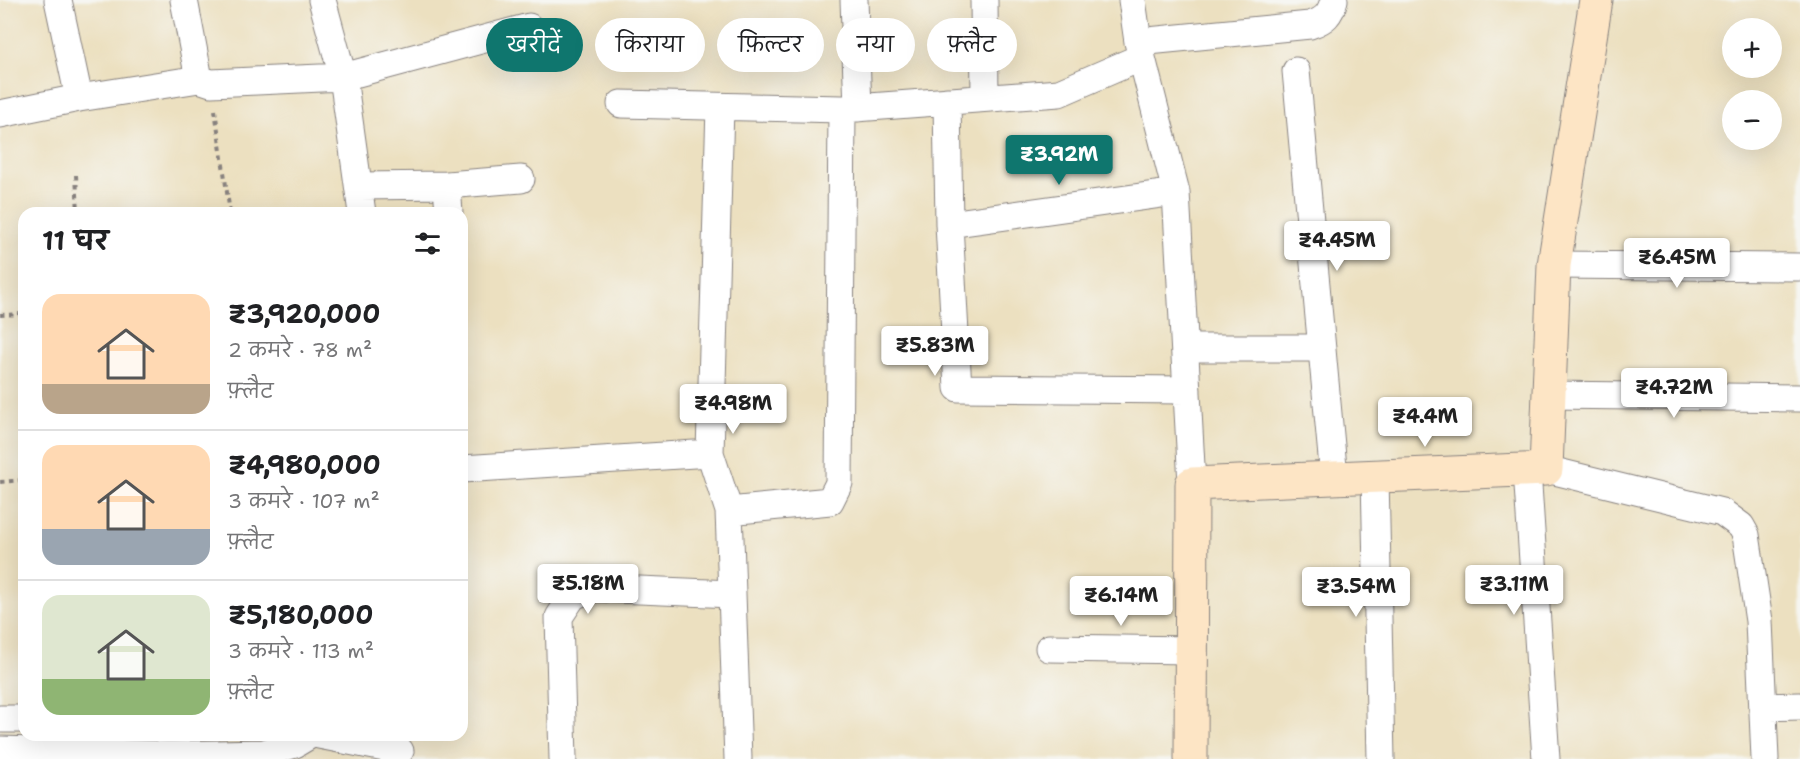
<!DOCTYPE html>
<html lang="hi">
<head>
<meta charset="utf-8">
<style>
  :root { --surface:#fff; --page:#f6f6f6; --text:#202124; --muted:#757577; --line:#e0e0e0; --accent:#0f766e }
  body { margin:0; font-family:"Shantell Sans","Playpen Sans Deva",sans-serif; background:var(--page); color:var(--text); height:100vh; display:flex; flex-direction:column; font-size:22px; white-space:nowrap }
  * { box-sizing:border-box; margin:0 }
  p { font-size:20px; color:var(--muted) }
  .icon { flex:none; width:33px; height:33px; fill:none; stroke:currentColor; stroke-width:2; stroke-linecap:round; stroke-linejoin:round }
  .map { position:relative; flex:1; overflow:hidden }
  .details { position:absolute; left:18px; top:207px; width:450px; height:534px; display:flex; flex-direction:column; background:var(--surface); border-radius:18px; box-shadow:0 6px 24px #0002 }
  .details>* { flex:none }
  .banner { position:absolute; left:486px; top:18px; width:570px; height:54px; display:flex; gap:12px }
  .fabs { position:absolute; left:1722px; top:18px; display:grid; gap:12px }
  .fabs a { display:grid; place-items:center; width:60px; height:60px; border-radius:50%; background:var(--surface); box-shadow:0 6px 24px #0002; font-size:30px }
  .price { position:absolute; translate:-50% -51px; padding:0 14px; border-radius:6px; background:#fff; color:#222; font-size:20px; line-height:39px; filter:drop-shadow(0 2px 3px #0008) }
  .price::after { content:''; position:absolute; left:50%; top:36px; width:18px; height:14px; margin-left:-9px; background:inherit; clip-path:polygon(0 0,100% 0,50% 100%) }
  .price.active { background:var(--accent); color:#fff }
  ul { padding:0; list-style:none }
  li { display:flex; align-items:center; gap:18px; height:150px; padding:0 24px }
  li+li { border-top:2px solid var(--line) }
  li span { display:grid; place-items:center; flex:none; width:168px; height:120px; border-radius:18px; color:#555 }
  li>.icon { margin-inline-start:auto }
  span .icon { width:72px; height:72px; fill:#fffc; stroke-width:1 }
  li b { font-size:26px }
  h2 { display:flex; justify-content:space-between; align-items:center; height:72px; padding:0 24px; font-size:26px }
  .pill { padding:0 21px; border-radius:27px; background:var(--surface); box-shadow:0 6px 24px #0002; font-size:21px; line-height:54px }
  .pill.active { background:var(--accent); color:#fff }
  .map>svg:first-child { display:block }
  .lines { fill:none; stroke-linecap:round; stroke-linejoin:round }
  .street-casing { stroke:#87817e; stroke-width:29 }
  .secondary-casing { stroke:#87817e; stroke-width:35 }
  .path { stroke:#87817e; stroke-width:4; stroke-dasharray:4.5 4.5; stroke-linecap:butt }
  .street { stroke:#fff; stroke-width:27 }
  .secondary { stroke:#fde5c5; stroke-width:33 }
</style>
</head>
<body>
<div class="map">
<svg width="1800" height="759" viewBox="0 0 1800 759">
  <rect width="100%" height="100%" fill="#f6f6f2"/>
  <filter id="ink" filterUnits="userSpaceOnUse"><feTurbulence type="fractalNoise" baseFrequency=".0167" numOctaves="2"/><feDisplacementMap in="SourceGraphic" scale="12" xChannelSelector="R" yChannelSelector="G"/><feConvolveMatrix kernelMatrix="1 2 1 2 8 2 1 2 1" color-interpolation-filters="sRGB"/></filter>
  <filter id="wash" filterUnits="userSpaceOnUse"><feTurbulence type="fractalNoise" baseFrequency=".008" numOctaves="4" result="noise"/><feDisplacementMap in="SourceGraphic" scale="24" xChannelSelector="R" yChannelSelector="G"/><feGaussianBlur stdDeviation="1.35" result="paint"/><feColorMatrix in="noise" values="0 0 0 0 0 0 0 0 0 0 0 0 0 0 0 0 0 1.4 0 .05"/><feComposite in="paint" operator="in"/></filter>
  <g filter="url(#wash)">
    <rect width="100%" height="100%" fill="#ece0c0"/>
  </g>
  <g filter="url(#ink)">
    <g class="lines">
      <defs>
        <path id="street" d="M58 0 79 98
          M184 0 199 79
          M322 0 343 77 362 213
          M854 0 858 108
          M984 0 985 98
          M1132 0 1138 42 1176 192 1192 484
          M1138 42 1310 25C1325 20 1330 15 1334 0
          M1296 71 1334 478
          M947 101 949 224 958 388 1187 390
          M621 104 842 109 1059 93 1142 57
          M720 107 710 453 729 511 738 759
          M0 114 79 98 199 79 211 83 343 77 529 27
          M447 185 449 213
          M360 186 447 185 521 179
          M949 224 1176 192
          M1554 265 1800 267
          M1185 348H1322
          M1549 395 1800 398
          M462 469 710 453
          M1546 469 1722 512 1741 526 1746 535 1759 621 1765 759
          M1527 470 1546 759
          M1375 476 1381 759
          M729 511 830 501 839 483 842 109
          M1049 648 1191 650
          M1763 707 1800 706
          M0 719H24
          M319 735 400 751
          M0 750 170 755 264 753 295 744 310 735
          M563 759 559 617 573 596 593 588 732 594"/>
        <path id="secondary" d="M1191 759 1192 484 1546 469 1554 265 1596 0"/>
      </defs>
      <use href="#street" class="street-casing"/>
      <use href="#secondary" class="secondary-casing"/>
      <path class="path" d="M215 110 230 213
        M76 175 78 213
        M0 315 24 314
        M0 482 24 480"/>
      <use href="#street" class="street"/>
      <use href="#secondary" class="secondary"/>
    </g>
  </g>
</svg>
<div class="fabs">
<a>+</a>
<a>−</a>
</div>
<b class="price active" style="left:1059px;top:186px">₹3.92M</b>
<b class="price" style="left:1337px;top:272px">₹4.45M</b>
<b class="price" style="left:1677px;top:289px">₹6.45M</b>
<b class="price" style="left:935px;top:377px">₹5.83M</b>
<b class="price" style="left:1674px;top:419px">₹4.72M</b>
<b class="price" style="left:733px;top:435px">₹4.98M</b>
<b class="price" style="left:1425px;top:448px">₹4.4M</b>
<b class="price" style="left:588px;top:615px">₹5.18M</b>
<b class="price" style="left:1514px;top:616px">₹3.11M</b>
<b class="price" style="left:1356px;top:618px">₹3.54M</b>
<b class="price" style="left:1121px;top:627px">₹6.14M</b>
<div class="banner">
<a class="pill active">खरीदें</a>
<a class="pill">किराया</a>
<a class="pill">फ़िल्टर</a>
<a class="pill">नया</a>
<a class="pill">फ़्लैट</a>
</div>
<section class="details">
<h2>11 घर<svg class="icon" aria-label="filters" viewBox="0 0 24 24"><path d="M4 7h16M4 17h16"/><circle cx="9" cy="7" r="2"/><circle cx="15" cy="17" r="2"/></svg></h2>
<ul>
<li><span style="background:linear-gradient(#ffd9b3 75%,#b9a48a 0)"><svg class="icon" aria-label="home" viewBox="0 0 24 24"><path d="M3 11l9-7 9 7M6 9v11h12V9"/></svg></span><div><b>₹3,920,000</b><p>2 कमरे · 78 m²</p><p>फ़्लैट</p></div></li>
<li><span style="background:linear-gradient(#ffd9b3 70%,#9aa5b1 0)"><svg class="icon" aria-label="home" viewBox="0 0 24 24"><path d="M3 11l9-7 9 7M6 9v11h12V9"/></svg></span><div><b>₹4,980,000</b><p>3 कमरे · 107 m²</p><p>फ़्लैट</p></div></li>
<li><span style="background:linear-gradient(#dfe7d0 70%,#8fb573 0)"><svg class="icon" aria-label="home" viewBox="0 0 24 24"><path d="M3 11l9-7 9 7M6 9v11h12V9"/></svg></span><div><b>₹5,180,000</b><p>3 कमरे · 113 m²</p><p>फ़्लैट</p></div></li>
</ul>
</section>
</div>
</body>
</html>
